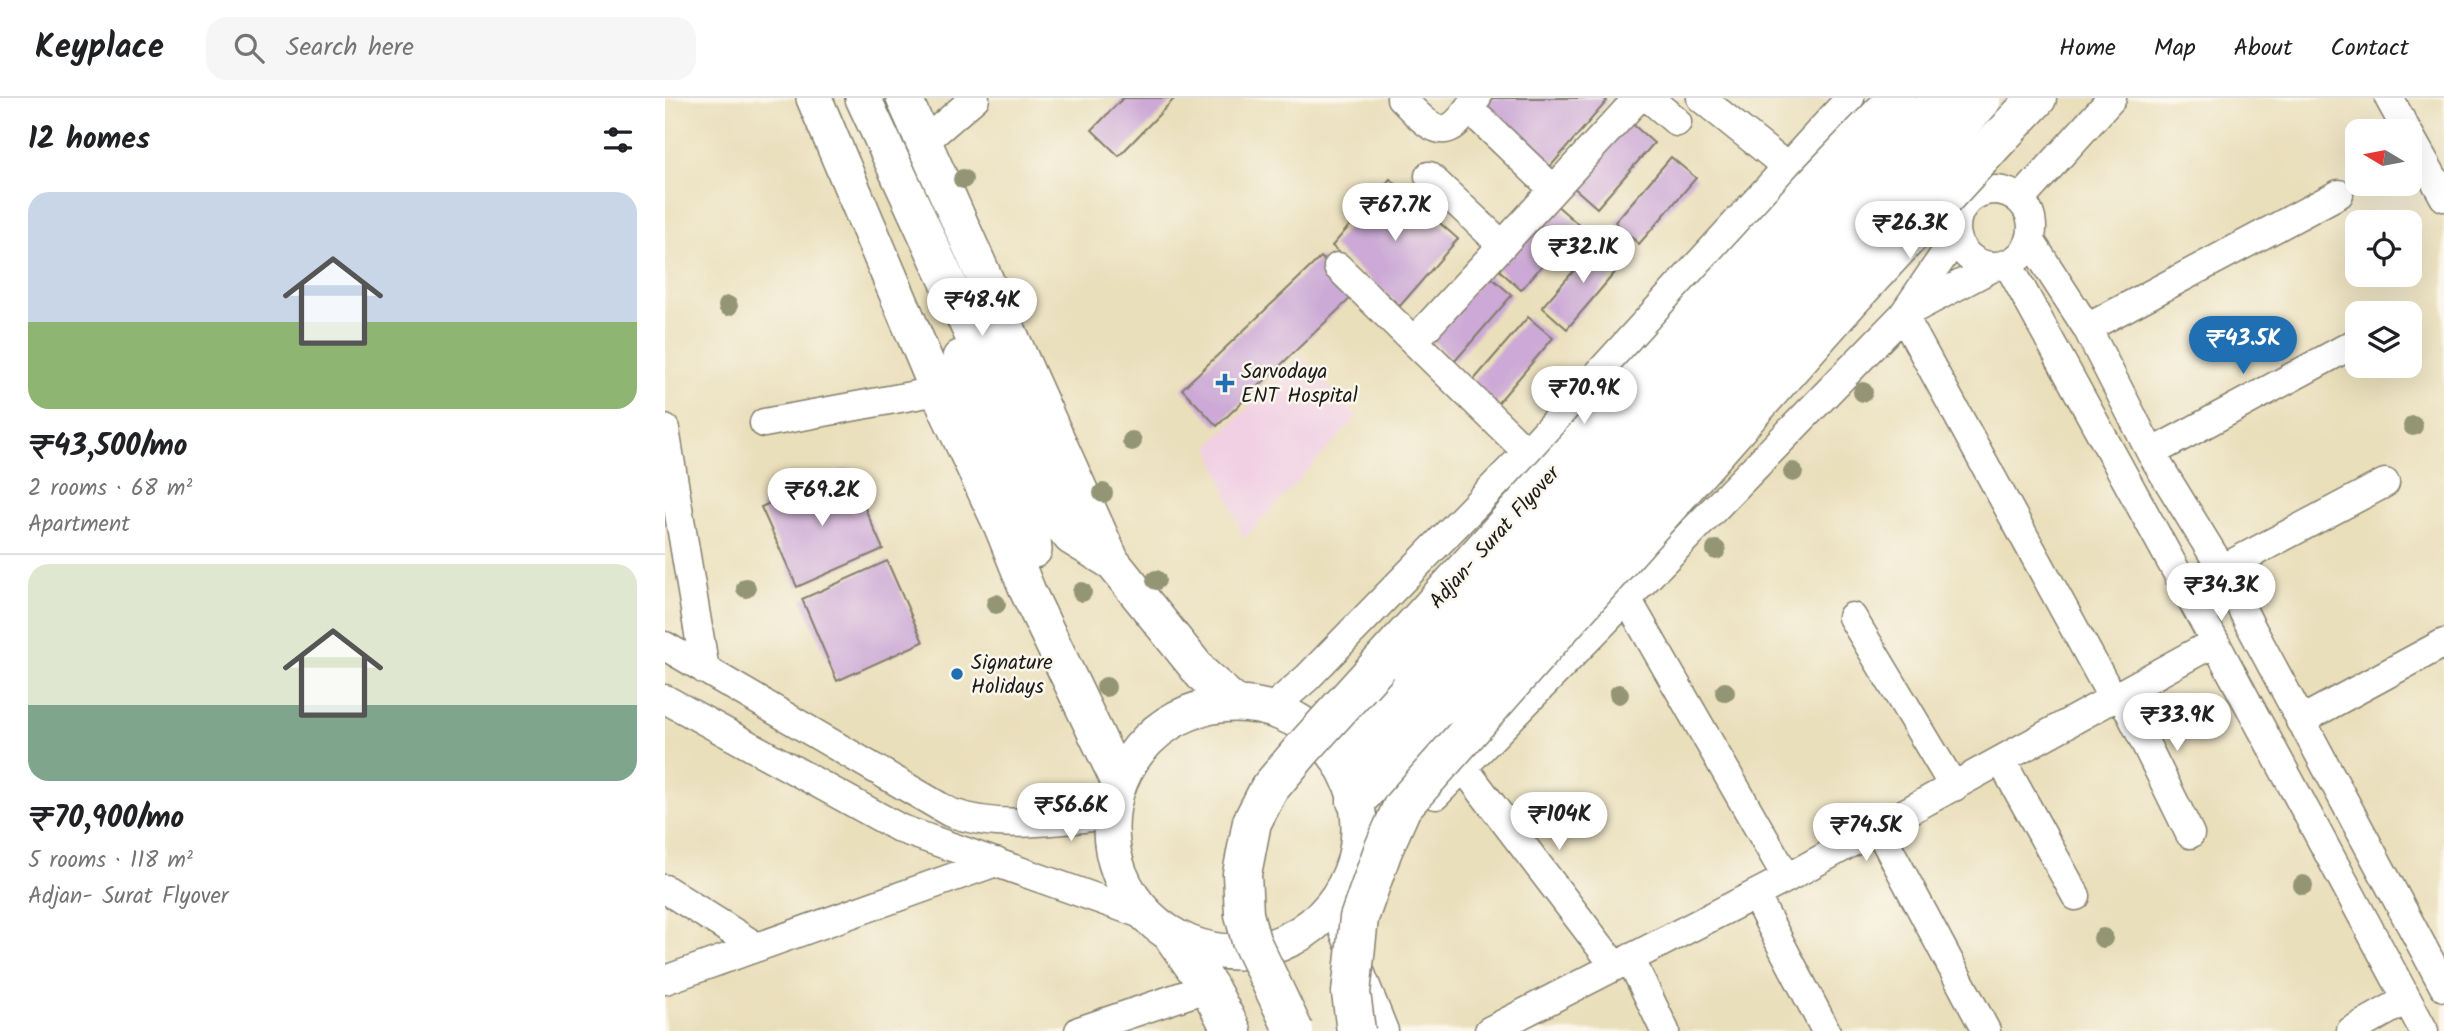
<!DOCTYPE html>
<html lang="en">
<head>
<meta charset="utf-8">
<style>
  :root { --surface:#fff; --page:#f6f6f6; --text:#202124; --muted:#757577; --line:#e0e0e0; --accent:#1f6fb2 }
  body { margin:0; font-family:Kalam,sans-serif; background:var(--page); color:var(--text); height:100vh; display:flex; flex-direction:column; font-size:26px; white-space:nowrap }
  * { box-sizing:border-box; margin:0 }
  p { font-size:23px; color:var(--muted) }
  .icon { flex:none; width:38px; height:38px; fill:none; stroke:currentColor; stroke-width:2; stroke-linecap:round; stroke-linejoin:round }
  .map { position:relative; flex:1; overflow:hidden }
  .side { display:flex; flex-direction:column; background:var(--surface); width:665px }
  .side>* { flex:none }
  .needle { width:46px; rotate:280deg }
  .buttons { position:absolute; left:1680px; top:21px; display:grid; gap:14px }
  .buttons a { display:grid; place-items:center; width:77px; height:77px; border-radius:14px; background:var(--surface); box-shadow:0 7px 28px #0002; font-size:35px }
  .price { position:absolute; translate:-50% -60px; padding:0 16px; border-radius:24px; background:#fff; color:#222; font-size:23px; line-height:46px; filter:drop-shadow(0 2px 4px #0008) }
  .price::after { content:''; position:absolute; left:50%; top:42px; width:21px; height:16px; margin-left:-10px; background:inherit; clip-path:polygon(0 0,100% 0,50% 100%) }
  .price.current { background:var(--accent); color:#fff }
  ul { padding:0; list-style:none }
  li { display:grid; align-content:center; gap:14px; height:371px; padding:0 28px }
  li+li { border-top:2px solid var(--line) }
  li span { display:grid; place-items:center; height:217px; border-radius:21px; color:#555 }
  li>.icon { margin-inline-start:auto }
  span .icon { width:126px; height:126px; fill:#fffc; stroke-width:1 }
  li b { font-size:30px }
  h2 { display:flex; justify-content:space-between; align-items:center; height:84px; padding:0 28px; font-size:30px }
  header { display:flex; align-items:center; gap:42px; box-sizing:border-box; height:98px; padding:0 35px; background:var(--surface); border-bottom:2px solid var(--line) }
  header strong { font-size:33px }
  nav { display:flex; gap:38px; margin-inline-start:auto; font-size:24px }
  .search { width:490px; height:63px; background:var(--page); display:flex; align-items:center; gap:18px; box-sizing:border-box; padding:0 24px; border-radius:21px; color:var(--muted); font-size:26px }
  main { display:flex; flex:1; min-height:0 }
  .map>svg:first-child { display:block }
  .built { fill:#f1d0e3 }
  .building { fill:#cca9d6 }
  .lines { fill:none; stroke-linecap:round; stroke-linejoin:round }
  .minor-casing { stroke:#837e6c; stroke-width:31 }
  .major-casing { stroke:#837e6c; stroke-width:38 }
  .highway-casing { stroke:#837e6c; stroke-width:41 }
  .minor { stroke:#fff; stroke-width:28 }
  .major { stroke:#fff; stroke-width:35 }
  .highway { stroke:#fff; stroke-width:38 }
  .highway-bridge-casing { stroke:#837e6c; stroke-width:41; stroke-linecap:butt }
  .highway-bridge { stroke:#fff; stroke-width:38 }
  .tree { fill:#939575 }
  .poi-dot { fill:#1f6fb2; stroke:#fbf7ec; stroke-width:2.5 }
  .labels { text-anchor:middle; stroke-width:5; stroke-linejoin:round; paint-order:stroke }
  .poi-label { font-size:21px; fill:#1c1c1c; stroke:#fbf7ec; text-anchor:start }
  .street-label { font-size:21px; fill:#1c1c1c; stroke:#fbf7ec }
</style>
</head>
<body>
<header>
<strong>Keyplace</strong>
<div class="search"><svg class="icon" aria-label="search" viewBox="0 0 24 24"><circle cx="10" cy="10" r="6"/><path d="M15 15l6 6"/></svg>Search here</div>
<nav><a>Home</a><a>Map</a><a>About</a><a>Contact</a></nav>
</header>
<main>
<section class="side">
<h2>12 homes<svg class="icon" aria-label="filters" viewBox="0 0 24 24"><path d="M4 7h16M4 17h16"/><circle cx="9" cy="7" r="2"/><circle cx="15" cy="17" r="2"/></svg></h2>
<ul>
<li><span style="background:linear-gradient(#c9d6e8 60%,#8fb573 0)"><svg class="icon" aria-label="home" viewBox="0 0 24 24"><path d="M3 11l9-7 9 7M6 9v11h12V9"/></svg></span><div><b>₹43,500/mo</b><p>2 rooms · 68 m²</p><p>Apartment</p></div></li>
<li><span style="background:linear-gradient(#dfe7d0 65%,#7fa58c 0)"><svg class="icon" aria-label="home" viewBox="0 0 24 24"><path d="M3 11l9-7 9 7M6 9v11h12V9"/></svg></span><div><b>₹70,900/mo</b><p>5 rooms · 118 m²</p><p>Adjan- Surat Flyover</p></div></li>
</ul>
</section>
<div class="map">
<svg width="1779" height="933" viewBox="0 0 1779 933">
  <rect width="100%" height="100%" fill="#fbf7ec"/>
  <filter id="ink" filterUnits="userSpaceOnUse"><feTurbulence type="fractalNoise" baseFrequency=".0143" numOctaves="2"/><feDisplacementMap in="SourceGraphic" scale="14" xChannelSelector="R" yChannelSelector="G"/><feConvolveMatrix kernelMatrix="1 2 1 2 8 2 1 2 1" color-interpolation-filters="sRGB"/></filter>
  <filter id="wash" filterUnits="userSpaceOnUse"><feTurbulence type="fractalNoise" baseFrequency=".00686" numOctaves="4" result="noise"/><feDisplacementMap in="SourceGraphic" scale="28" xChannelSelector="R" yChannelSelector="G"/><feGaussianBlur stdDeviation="1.57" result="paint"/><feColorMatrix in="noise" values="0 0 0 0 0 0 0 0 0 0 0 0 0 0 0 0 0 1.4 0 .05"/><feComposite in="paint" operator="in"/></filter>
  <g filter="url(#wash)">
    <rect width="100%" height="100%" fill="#eadfbb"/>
    <path class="built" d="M636 258 692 319 579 441 544 348Z"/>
    <g id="blocks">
      <path class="building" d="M458 0H510L454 58 427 32Z
        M825 0H938L942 3 884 70 816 11Z
        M964 23 989 45 932 110 907 88Z
        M1006 59 1031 80 974 146 950 124Z
        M725 81 793 141 735 208 667 148Z
        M889 105 913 126 856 192 832 170Z
        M934 144 958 165 902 231 877 209Z
        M656 159 690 196 552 328 517 291Z
        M822 176 847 197 790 263 766 241Z
        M863 219 888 240 832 306 807 284Z
        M182 370 218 451 132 489 96 409Z
        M222 463 258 544 172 583 137 501Z"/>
    </g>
  </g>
  <g filter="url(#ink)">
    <use href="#blocks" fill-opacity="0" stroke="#837e6c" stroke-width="2"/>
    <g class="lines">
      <defs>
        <path id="minor" d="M736 0C747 10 768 39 786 29 796 24 805 8 812 0
          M984 0 1012 24
          M1036 0 1122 69
          M1724 0 1742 33
          M816 22 888 91
          M1745 38 1779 99
          M259 44 310 0
          M764 78 837 147
          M1291 130a38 38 0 1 1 76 0a38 38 0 1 1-76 0Z
          M1355 102 1447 0
          M1365 142 1422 230 1486 355 1557 471 1584 525 1779 889
          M1343 166 1550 544 1759 933
          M673 169 862 354
          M1241 215 1330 168
          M1238 217 1448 601
          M1422 230 1674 96
          M749 243 973 0
          M99 325 273 293
          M0 331 40 572
          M1486 355 1692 244
          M1557 471 1720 385
          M962 501 1122 780
          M1187 519 1289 689
          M0 548 284 714C336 733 392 722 446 717
          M1456 596 1525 736
          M0 601 236 731 479 817
          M607 610 642 580 862 354 1185 0
          M1635 623 1779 545
          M1336 662 1411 798
          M798 669 950 868
          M771 697 1238 217 1292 138
          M1213 730 1321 933
          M0 791 92 849
          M1090 797 1161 933
          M668 806 719 933
          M965 860 1000 933
          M0 882 331 764
          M414 933 544 889
          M824 933 1122 780 1550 544
          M1686 933 1741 902"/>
        <path id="major" d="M149 0 273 293 337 429 363 494 454 684
          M198 0 393 423 406 439 447 464
          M239 0 447 464 537 576 570 605
          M295 260 368 442 369 452
          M446 730a124 124 0 1 1 248 0a124 124 0 1 1-248 0Z"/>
        <path id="highway" d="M1336 38 1372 0
          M676 664 747 585
          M691 703 774 610
          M510 841 544 889 567 933"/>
      </defs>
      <use href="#minor" class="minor-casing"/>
      <use href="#major" class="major-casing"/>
      <use href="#highway" class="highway-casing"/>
      <use href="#minor" class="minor"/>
      <use href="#major" class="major"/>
      <use href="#highway" class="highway"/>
      <defs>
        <path id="highway-bridge" d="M747 585 1277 0
          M774 610 1316 3
          M629 933 586 843 579 816 577 776 587 724 604 691 635 654 1147 89 1232 0
          M691 933 686 895 694 820 718 752 737 709 1187 200 1336 38"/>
      </defs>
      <use href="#highway-bridge" class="highway-bridge-casing"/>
      <use href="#highway-bridge" class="highway-bridge"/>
    </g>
    <g class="tree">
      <circle cx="298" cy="81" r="10"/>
      <circle cx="63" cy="208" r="10"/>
      <circle cx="1198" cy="294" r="10"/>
      <circle cx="1748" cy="328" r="10"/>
      <circle cx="467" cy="343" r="10"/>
      <circle cx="1128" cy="374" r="10"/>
      <circle cx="438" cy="395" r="10"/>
      <circle cx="1051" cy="452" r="10"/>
      <circle cx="491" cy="482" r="10"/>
      <circle cx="81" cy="490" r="10"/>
      <circle cx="417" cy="494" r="10"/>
      <circle cx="331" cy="506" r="10"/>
      <circle cx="441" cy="589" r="10"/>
      <circle cx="1060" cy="594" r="10"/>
      <circle cx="954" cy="596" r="10"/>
      <circle cx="1638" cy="787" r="10"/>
      <circle cx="1438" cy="840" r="10"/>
    </g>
  </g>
  <g class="poi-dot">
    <path d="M556.5 274.5h7v7h7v7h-7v7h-7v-7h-7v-7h7z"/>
    <circle cx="292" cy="576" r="7"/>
  </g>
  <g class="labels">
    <g class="poi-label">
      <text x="576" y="280">Sarvodaya<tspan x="576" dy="24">ENT Hospital</tspan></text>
      <text x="306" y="571">Signature<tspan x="306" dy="24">Holidays</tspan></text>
    </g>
    <g class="street-label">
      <text transform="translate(829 439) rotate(-48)" y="7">Adjan- Surat Flyover</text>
    </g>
  </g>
</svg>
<div class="buttons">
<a><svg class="needle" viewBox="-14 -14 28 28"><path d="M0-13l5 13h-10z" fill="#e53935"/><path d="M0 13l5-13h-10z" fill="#757577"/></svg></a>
<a><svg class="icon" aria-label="locate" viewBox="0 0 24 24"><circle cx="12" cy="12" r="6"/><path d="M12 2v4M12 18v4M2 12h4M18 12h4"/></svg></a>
<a><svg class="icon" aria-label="layers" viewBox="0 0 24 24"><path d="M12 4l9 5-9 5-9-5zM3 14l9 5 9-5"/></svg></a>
</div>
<b class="price" style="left:730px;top:145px">₹67.7K</b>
<b class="price" style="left:1245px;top:163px">₹26.3K</b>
<b class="price" style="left:918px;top:187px">₹32.1K</b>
<b class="price" style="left:317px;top:240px">₹48.4K</b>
<b class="price current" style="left:1578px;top:278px">₹43.5K</b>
<b class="price" style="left:919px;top:328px">₹70.9K</b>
<b class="price" style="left:157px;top:430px">₹69.2K</b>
<b class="price" style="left:1556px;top:525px">₹34.3K</b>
<b class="price" style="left:1512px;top:655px">₹33.9K</b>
<b class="price" style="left:406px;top:745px">₹56.6K</b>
<b class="price" style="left:894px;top:754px">₹104K</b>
<b class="price" style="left:1201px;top:765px">₹74.5K</b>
</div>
</main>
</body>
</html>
